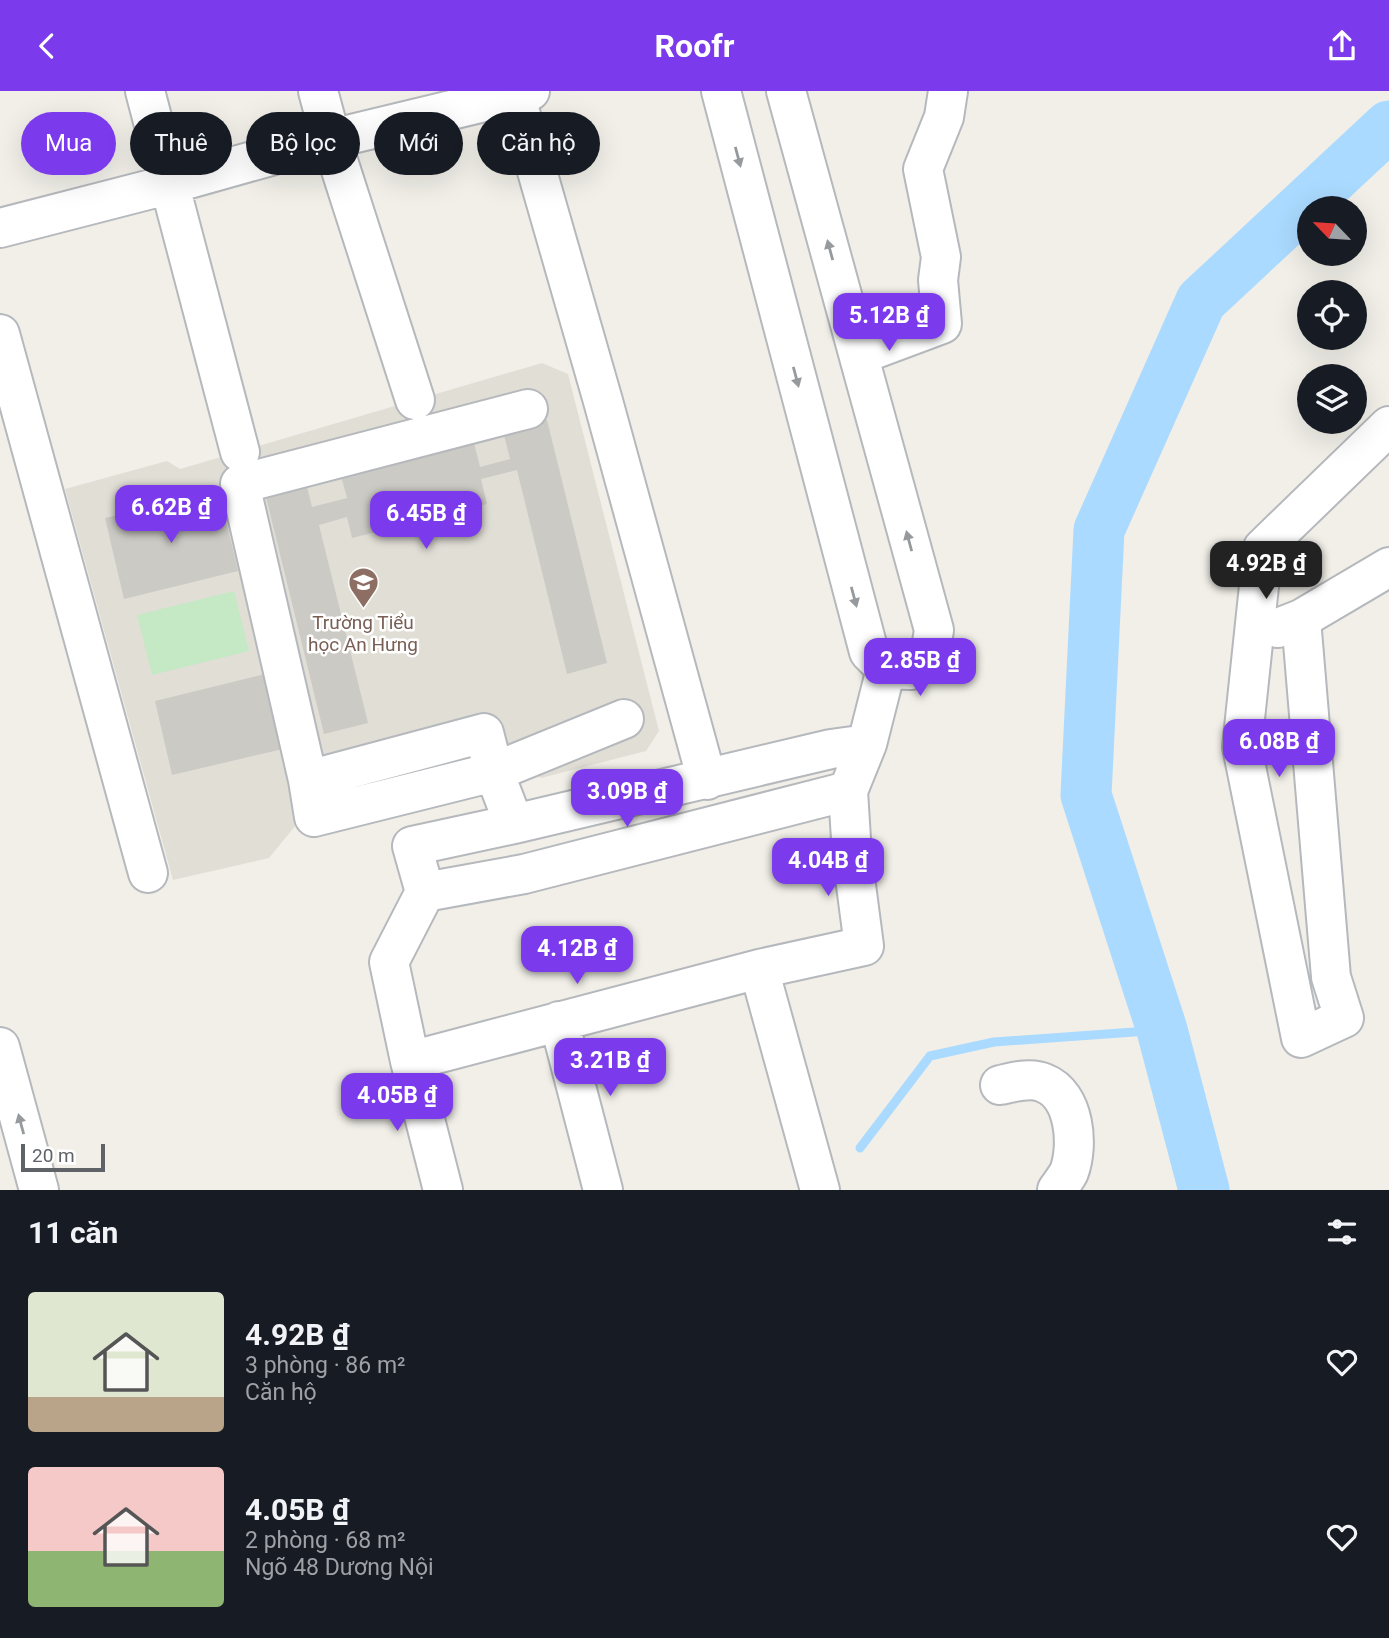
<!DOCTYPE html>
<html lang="vi">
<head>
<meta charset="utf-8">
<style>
  :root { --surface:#171b24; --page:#20242c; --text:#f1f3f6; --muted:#9ea1a6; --accent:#7c3aed }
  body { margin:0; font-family:Roboto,sans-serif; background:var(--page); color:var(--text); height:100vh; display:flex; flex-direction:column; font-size:26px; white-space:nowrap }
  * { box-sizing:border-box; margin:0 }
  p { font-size:23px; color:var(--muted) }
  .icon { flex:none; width:38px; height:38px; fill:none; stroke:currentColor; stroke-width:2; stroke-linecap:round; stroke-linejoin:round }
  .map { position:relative; height:1099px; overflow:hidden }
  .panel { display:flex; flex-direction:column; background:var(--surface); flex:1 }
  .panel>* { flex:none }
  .hud { position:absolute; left:21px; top:21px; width:700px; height:63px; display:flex; gap:14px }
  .needle { width:46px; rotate:295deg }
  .fabs { position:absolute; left:1297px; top:105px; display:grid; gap:14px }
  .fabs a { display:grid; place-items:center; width:70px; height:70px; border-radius:50%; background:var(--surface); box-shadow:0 7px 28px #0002; font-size:35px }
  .scale { position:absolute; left:21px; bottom:18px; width:84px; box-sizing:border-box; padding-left:7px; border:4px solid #5f6368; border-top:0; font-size:19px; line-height:24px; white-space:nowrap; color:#5f6368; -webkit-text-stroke:5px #fff; paint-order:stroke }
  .price { position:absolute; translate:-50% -60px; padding:0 16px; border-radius:14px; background:var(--accent); color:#fff; font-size:23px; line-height:46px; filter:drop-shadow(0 2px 4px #0008) }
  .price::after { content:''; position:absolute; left:50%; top:42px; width:21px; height:16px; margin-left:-10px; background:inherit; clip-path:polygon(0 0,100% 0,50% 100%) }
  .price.active { background:#222; color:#fff }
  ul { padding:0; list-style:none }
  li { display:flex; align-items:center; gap:21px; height:175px; padding:0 28px }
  li span { display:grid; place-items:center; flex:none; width:196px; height:140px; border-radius:7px; color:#555 }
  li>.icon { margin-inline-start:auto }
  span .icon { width:84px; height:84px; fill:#fffc; stroke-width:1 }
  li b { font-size:30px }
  h2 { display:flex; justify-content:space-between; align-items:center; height:84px; padding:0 28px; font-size:30px }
  .pill { padding:0 24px; border-radius:32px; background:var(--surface); box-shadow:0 7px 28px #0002; font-size:24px; line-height:63px }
  .pill.active { background:var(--accent); color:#fff }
  header { display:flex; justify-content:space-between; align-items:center; height:91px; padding:0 28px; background:var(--accent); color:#fff; font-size:32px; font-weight:700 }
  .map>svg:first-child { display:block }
  .education { fill:#e1ded6 }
  .green { fill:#c5e8c5 }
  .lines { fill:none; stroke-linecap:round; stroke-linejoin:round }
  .stream { stroke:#aadaff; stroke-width:9 }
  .river { stroke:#aadaff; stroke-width:51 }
  .building { fill:#cccac5 }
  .minor-casing { stroke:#b5b8bc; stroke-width:42 }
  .minor { stroke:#fff; stroke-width:38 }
  .oneway { fill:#979a9d }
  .labels { text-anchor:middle; stroke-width:5; stroke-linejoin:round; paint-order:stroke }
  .education-label { font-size:19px; fill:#785e54; stroke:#fff }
</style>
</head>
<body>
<header><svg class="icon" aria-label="back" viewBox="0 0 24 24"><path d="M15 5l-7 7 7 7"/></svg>Roofr<svg class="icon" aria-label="share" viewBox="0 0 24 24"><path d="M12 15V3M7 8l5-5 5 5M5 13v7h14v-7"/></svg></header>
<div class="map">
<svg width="1389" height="1099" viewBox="0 0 1389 1099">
  <rect width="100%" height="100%" fill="#f1efe8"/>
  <path class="education" d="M542 272 568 283 659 640 646 660 541 687 519 676 494 681 296 734 269 767 173 789 65 398 167 370 180 378Z"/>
  <path class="green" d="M234 500 249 560 152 584 137 524Z"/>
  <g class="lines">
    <path class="stream" d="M860 1057 930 965 994 951 1162 939"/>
    <path class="river" d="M1204 1099 1162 939 1086 704 1099 439 1201 210 1389 35"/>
  </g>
  <path class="building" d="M547 329 607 572 567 583 517 379 481 388 487 413 352 447 347 426 319 434 368 632 324 643 264 398 305 388 312 416 347 407 341 385 474 352 480 376 510 368 503 340Z
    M219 400 238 480 124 508 105 427Z
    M265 583 283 658 172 684 155 610Z"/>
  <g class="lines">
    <defs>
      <path id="minor" d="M145 0 240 361
        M318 0 331 48 415 309
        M514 0 603 310 707 689
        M721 0 869 561 886 578 911 579 930 563 934 539 786 0
        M0 137 171 93 331 48 530 0
        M0 243 148 782
        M859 264 942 233 938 189 941 166 923 78 944 26 948 0
        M1301 528 1331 886 1344 927 1301 947 1242 656 1263 457 1389 335
        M1278 537 1301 528 1389 476
        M867 653 886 578
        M308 689 314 726 494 681 624 628
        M514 733 494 681 484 642 308 689 240 393 528 318
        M425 801 524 783 848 700
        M759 878 820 1099
        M559 930 603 1099
        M0 956 39 1099
        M410 970 759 878 864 855 852 764 848 700 867 653 831 658 514 733 412 755 425 801 389 871 410 970 443 1099
        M1000 994C1014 991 1031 986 1044 992 1075 1004 1079 1054 1069 1081 1066 1087 1061 1093 1057 1099"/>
    </defs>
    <use href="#minor" class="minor-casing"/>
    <use href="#minor" class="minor"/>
  </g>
  <defs><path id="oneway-solid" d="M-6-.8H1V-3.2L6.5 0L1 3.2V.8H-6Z" transform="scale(1.75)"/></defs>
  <g class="oneway">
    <use href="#oneway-solid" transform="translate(738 66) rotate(75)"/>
    <use href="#oneway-solid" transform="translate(830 159) rotate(-105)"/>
    <use href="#oneway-solid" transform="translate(796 286) rotate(75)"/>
    <use href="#oneway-solid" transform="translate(909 450) rotate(-105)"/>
    <use href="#oneway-solid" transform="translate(854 506) rotate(75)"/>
    <use href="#oneway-solid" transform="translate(21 1033) rotate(-105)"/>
  </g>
  <defs>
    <symbol id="school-pin" viewBox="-11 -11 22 30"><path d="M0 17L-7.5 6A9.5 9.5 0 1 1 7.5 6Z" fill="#8d6e63" stroke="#fff"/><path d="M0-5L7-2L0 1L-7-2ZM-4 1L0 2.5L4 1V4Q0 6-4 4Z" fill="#fff"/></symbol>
  </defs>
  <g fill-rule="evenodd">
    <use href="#school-pin" x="346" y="474" width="35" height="47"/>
  </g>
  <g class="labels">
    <g class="education-label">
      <text x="363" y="538">Trường Tiểu<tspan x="363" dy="22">học An Hưng</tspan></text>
    </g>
  </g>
</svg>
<div class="fabs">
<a><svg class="needle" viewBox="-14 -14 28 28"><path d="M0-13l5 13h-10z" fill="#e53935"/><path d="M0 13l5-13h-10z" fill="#9ea1a6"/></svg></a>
<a><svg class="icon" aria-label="locate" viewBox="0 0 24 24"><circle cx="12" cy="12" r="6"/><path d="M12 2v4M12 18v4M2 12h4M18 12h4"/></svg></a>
<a><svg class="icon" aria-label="layers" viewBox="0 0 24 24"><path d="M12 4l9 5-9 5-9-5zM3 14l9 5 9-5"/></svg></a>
</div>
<div class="scale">20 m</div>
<b class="price" style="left:889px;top:262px">5.12B ₫</b>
<b class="price" style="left:171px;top:454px">6.62B ₫</b>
<b class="price" style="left:426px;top:460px">6.45B ₫</b>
<b class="price active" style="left:1266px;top:510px">4.92B ₫</b>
<b class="price" style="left:920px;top:607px">2.85B ₫</b>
<b class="price" style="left:1279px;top:688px">6.08B ₫</b>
<b class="price" style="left:627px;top:738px">3.09B ₫</b>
<b class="price" style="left:828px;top:807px">4.04B ₫</b>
<b class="price" style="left:577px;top:895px">4.12B ₫</b>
<b class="price" style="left:610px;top:1007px">3.21B ₫</b>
<b class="price" style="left:397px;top:1042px">4.05B ₫</b>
<div class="hud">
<a class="pill active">Mua</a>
<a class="pill">Thuê</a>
<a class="pill">Bộ lọc</a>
<a class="pill">Mới</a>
<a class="pill">Căn hộ</a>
</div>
</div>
<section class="panel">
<h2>11 căn<svg class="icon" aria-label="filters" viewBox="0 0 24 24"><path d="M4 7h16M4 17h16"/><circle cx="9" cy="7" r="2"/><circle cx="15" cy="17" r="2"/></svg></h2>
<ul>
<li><span style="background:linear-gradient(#dfe7d0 75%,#b9a48a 0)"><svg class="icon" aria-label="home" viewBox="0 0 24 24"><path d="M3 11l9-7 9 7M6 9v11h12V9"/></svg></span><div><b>4.92B ₫</b><p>3 phòng · 86 m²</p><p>Căn hộ</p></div><svg class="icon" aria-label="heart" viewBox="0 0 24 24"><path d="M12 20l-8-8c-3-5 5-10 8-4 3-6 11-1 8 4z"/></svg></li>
<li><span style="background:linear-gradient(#f6c9c9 60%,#8fb573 0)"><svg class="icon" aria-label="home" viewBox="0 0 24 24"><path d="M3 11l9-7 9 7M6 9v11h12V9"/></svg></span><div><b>4.05B ₫</b><p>2 phòng · 68 m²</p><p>Ngõ 48 Dương Nội</p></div><svg class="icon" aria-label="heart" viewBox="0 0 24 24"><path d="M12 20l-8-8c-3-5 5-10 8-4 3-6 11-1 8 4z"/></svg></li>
</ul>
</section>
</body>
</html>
